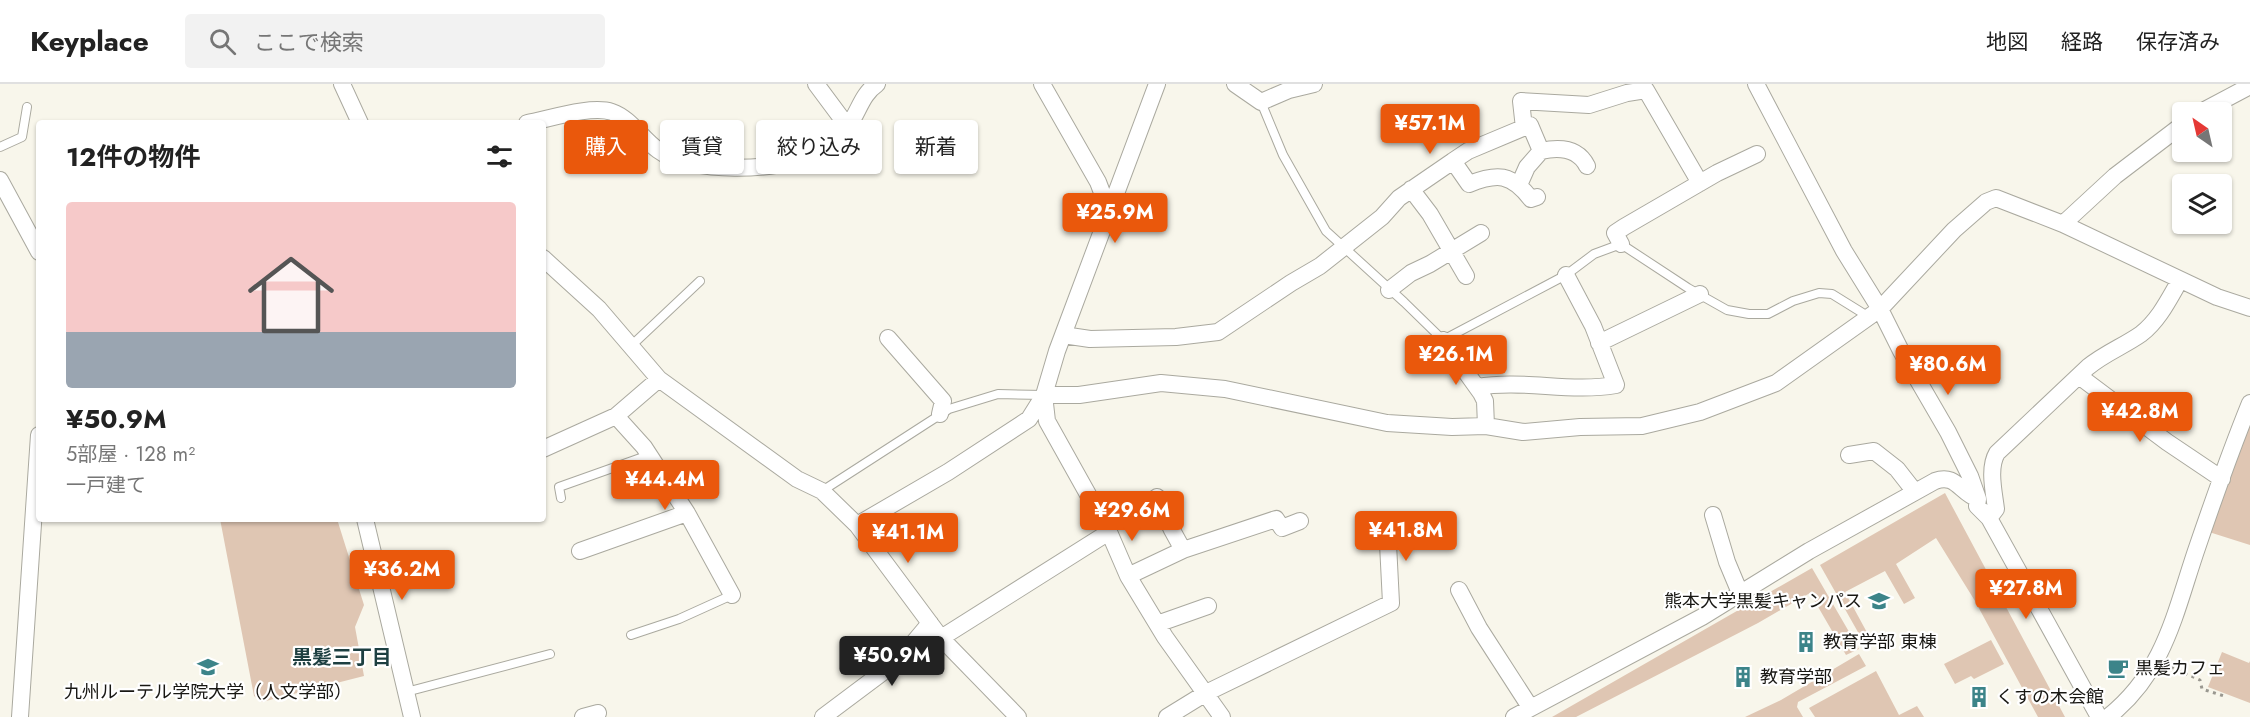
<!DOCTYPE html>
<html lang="ja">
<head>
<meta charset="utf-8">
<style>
  :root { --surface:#fff; --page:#f2f2f2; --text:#222; --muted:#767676; --line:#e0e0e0; --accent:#ea580c }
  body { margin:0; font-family:Jost,"Noto Sans JP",sans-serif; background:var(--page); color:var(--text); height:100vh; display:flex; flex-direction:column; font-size:22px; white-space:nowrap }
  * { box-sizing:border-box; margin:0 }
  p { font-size:20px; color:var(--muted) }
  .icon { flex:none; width:33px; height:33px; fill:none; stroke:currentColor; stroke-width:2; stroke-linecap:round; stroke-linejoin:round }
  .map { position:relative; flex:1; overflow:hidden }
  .details { position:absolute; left:36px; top:36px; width:510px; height:402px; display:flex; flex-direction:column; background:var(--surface); border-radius:6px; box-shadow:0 2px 4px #0004 }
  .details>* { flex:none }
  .banner { position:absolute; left:564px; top:36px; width:570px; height:54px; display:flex; gap:12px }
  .needle { width:39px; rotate:326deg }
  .tools { position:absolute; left:2172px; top:18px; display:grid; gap:12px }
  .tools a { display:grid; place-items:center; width:60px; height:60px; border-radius:6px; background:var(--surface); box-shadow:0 2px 4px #0004; font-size:30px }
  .price { position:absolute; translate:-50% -51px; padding:0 14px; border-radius:6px; background:var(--accent); color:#fff; font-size:20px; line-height:39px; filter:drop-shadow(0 2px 3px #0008) }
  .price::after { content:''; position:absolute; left:50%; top:36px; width:18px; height:14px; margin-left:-9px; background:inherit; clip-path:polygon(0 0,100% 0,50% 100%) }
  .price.current { background:#222; color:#fff }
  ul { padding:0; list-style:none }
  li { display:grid; align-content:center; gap:12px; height:318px; padding:0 30px }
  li+li { border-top:2px solid var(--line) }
  li span { display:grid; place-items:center; height:186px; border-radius:6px; color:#555 }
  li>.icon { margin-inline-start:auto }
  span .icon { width:108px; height:108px; fill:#fffc; stroke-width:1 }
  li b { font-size:26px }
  h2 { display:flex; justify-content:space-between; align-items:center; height:72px; padding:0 30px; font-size:26px }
  .tag { padding:0 21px; border-radius:6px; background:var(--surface); box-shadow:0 2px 4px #0004; font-size:21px; line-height:54px }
  .tag.current { background:var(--accent); color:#fff }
  header { display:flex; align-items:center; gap:36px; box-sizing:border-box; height:84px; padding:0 30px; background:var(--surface); border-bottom:2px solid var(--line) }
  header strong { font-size:28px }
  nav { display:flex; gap:33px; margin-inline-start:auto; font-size:21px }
  .search { width:420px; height:54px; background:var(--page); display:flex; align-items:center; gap:15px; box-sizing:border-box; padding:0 21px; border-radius:6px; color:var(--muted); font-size:22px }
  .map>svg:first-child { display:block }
  .green { fill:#dfc6b3 }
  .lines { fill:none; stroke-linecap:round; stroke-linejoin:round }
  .lane-casing { stroke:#aaa99f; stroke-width:10 }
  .street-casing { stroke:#aaa99f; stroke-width:18 }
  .path { stroke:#9a9890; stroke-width:3; stroke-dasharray:3 4.5; stroke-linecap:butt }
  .lane { stroke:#fff; stroke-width:8 }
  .street { stroke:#fff; stroke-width:16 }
  .labels { text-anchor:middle; stroke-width:4.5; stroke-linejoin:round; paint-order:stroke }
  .poi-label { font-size:18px; fill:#181713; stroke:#fff; text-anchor:start }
  .neighbourhood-label { font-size:20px; font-weight:bold; fill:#1d3f41; stroke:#fff }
</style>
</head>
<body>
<header>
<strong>Keyplace</strong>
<div class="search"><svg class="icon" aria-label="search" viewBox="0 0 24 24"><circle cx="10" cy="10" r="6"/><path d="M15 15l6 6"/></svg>ここで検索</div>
<nav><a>地図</a><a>経路</a><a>保存済み</a></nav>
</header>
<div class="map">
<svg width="2250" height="633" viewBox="0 0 2250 633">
  <rect width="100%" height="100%" fill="#f8f6eb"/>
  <path class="green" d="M2250 337V461L2209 448Z
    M1945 409 2065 633H2038L1975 517 1936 454 1896 480 1915 514 1904 520 1885 487 1845 508 1870 554 1863 557 1820 481Z
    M220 435H337L364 521 355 543 364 592 262 618 254 612Z
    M1812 484 1859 565 1846 571 1810 509 1758 539 1576 633H1552Z
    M1991 556 2004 580 1974 595 1971 592 1955 600 1944 580Z
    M2222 568 2249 579 2250 577V619L2208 603Z
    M1859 570 1866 582 1798 618 1797 623 1803 633H1745L1781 616Z
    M1876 587 1899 631 1917 622 1924 633H1815L1809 624Z"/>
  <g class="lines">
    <defs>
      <path id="lane" d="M1261 18 1283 71 1326 147 1404 218 1443 256 1566 191 1594 170 1621 160 1688 204 1727 226 1749 230H1768L1793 217 1819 209 1832 210 1869 233
        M0 63 22 53 27 23
        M631 262 700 197
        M822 407 949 325 998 310 1044 311
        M561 414 559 403 649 371
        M631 551 679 535 732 511
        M406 608 550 570"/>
      <path id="street" d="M342 0 360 39
        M816 0 848 43
        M1042 0 1098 98 1109 127
        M1235 0 1261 18 1289 6 1314 0
        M1756 0 1844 167 1880 225 1901 267 1948 348 1970 392 1978 415 1977 422 1989 434 2099 633
        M2201 28 2250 2
        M527 39C549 35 591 21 612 28 630 34 643 56 658 66 690 90 779 88 814 70 822 65 844 49 849 41 859 27 862 10 877 0
        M1524 44 1521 17 1589 21 1627 9 1646 6 1700 99
        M1541 67C1559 63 1578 64 1587 82
        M1453 77 1468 67 1530 41 1541 67 1527 83 1519 101
        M0 96 39 168
        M1411 105 1430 130 1466 192
        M2063 140 2115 92 2182 41
        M1621 160 1615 149 1624 143 1717 89 1757 70
        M543 174 599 225 659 295 797 395 822 407 857 441 941 554 1018 633
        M1389 206 1411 189 1430 180 1481 149
        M1063 251 1090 255 1176 253 1218 248 1291 199 1320 182 1382 133 1399 114 1453 77 1469 100C1497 89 1511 89 1531 115L1537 113
        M888 254 943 317 940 330
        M1443 256 1481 309 1485 317 1486 342
        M1599 259 1700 210
        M2079 292 2167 358 2222 395
        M1477 303C1523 295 1569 309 1616 301L1593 242 1566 191
        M1044 311H1079L1161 299 1225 305 1387 339 1452 343 1486 342 1523 348 1580 343 1642 342 1700 328 1776 299 1880 225 1954 146 1986 118 1996 114 2063 140 2217 213 2250 224
        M1044 311 1047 337 1109 448 1128 492 1165 553 1222 633
        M616 332 644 363 687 429 732 511
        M543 365 616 332 659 295
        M1849 371 1874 367 1897 385 1915 408
        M1157 413 1172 446 1183 466
        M1713 431 1727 478 1740 509
        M1989 434 1996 425C1994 408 1988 384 1997 369L2088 283C2105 269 2124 262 2141 250 2159 236 2169 215 2180 196
        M365 435 412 633
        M857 441 948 388 1029 335 1044 311 1057 267 1157 0
        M580 467 687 429
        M1128 492 1183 466 1276 435 1282 444 1300 437
        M1459 506 1479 544 1530 623
        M1157 540 1208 522
        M941 554 1109 448
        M20 633 39 351
        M583 633 598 629
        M823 633 899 576 930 539
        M1167 633 1206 609 1391 519 1387 440
        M1514 633 1702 533 1809 467 1935 397C1956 389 1960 409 1978 415
        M2108 633C2166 587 2175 527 2198 461 2214 414 2231 366 2250 319"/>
    </defs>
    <use href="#lane" class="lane-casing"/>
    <use href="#street" class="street-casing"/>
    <path class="path" d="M2171 583 2200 596 2202 605 2224 612"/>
    <use href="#lane" class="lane"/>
    <use href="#street" class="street"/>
  </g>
  <defs>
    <symbol id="university-bare" viewBox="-9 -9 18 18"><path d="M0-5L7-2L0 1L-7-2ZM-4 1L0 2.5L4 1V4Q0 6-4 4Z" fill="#3c8489" stroke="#fff" stroke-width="2.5" paint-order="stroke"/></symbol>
    <symbol id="building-bare" viewBox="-9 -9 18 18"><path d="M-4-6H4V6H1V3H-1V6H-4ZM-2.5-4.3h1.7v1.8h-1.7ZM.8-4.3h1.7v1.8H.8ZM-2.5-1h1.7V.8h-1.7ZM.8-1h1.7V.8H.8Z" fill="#3c8489" stroke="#fff" stroke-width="2.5" paint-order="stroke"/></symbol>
    <symbol id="cafe-bare" viewBox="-9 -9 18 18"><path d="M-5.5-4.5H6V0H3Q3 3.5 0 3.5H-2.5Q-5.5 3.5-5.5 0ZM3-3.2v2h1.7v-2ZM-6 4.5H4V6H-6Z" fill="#3c8489" stroke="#fff" stroke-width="2.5" paint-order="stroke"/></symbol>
  </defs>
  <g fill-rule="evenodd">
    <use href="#university-bare" x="1864" y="502" width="30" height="30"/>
    <use href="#building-bare" x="1791" y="543" width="30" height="30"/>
    <use href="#university-bare" x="193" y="568" width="30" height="30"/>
    <use href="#cafe-bare" x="2103" y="569" width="30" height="30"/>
    <use href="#building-bare" x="1728" y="578" width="30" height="30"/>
    <use href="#building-bare" x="1964" y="598" width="30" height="30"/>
  </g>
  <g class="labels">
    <g class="poi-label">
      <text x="1862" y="523" text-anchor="end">熊本大学黒髪キャンパス</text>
      <text x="1823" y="564">教育学部 東棟</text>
      <text x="2135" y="590">黒髪カフェ</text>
      <text x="1760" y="599">教育学部</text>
      <text x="208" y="614" text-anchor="middle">九州ルーテル学院大学（人文学部）</text>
      <text x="1996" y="619">くすの木会館</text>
    </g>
    <g class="neighbourhood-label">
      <text x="342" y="580">黒髪三丁目</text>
    </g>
  </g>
</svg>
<div class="tools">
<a><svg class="needle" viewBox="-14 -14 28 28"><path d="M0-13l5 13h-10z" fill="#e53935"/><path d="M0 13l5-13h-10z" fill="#767676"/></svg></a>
<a><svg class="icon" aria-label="layers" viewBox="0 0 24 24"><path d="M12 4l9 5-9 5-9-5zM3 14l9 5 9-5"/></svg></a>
</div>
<b class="price" style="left:1430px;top:71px">¥57.1M</b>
<b class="price" style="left:1115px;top:160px">¥25.9M</b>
<b class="price" style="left:1456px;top:302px">¥26.1M</b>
<b class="price" style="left:1948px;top:312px">¥80.6M</b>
<b class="price" style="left:2140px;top:359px">¥42.8M</b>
<b class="price" style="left:665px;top:427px">¥44.4M</b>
<b class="price" style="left:1132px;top:458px">¥29.6M</b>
<b class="price" style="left:1406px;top:478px">¥41.8M</b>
<b class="price" style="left:908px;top:480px">¥41.1M</b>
<b class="price" style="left:402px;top:517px">¥36.2M</b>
<b class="price" style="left:2026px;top:536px">¥27.8M</b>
<b class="price current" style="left:892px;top:603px">¥50.9M</b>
<div class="banner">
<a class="tag current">購入</a>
<a class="tag">賃貸</a>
<a class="tag">絞り込み</a>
<a class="tag">新着</a>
</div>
<section class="details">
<h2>12件の物件<svg class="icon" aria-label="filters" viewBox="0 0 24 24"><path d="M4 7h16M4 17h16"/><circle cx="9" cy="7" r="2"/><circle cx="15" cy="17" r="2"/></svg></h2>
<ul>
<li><span style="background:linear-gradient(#f6c9c9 70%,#9aa5b1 0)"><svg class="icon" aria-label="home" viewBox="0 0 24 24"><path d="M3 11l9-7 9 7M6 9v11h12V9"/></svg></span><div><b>¥50.9M</b><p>5部屋 · 128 m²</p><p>一戸建て</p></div></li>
</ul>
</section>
</div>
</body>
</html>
